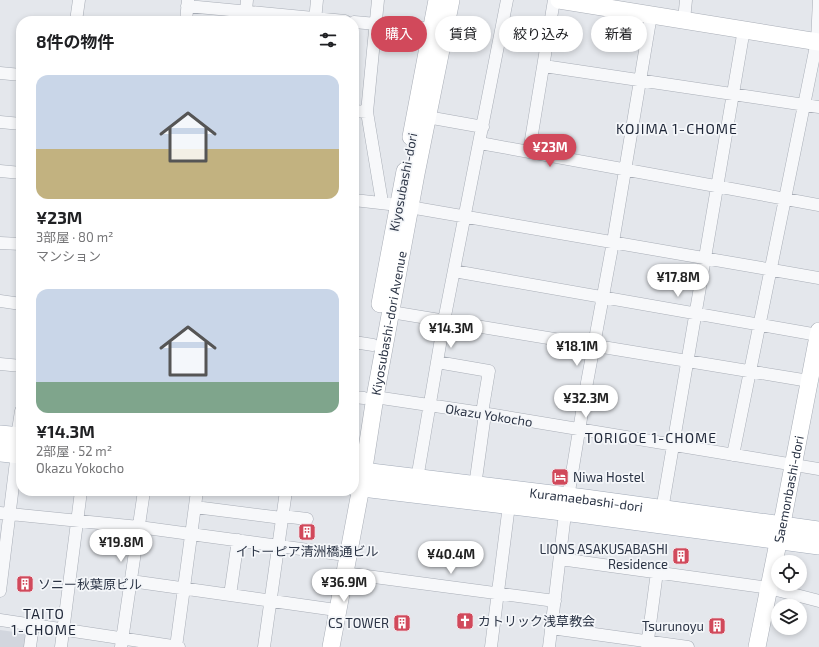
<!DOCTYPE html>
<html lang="ja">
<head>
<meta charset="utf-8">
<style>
  :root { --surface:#fff; --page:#f6f6f6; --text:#202124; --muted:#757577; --accent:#d1495b }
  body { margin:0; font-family:"Exo 2","Noto Sans JP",sans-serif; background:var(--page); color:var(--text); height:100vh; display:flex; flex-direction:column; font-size:15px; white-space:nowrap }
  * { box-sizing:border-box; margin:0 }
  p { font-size:13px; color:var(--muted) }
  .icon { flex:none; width:22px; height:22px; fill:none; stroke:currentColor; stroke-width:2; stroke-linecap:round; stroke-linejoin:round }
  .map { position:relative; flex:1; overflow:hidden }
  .panel { position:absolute; left:16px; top:16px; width:343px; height:480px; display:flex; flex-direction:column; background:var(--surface); border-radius:16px; box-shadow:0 2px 6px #0003 }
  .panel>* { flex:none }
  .top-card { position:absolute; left:371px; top:16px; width:380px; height:36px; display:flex; gap:8px }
  .buttons { position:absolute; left:771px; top:555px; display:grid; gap:8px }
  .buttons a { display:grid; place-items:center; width:36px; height:36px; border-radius:50%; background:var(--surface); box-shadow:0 2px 6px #0003; font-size:20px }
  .price { position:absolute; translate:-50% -34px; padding:0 9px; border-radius:14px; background:#fff; color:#222; font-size:13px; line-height:26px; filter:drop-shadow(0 1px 2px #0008) }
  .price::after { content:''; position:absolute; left:50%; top:24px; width:12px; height:9px; margin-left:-6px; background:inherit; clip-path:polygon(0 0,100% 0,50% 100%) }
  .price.current { background:var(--accent); color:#fff }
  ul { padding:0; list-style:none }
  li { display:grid; align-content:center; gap:8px; height:212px; padding:0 20px }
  li span { display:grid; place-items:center; height:124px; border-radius:12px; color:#555 }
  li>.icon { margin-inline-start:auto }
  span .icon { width:72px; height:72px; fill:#fffc; stroke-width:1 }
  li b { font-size:17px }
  h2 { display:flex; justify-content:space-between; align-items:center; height:48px; padding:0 20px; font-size:17px }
  .chip { padding:0 14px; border-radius:18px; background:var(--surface); box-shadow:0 2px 6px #0003; font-size:14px; line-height:36px }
  .chip.current { background:var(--accent); color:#fff }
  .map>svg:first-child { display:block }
  .built { fill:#d2d6de }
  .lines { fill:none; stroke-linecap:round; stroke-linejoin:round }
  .street-casing { stroke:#a9aeb7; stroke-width:13 }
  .secondary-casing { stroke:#a9aeb7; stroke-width:18 }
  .primary-casing { stroke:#a3abb8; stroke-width:20 }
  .street { stroke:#f7f8fa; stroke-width:12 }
  .secondary { stroke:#fff; stroke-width:17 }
  .primary { stroke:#fff; stroke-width:19 }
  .labels { text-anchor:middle; stroke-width:3.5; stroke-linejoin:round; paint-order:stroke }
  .street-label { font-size:13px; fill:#2b3445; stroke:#f4f6f9 }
  .poi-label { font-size:13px; fill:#2b3445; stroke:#f4f6f9; text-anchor:start }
  .neighbourhood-label { font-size:14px; letter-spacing:1px; fill:#1d2536; stroke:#f4f6f9 }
</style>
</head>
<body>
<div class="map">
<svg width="819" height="647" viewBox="0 0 819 647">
  <rect width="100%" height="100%" fill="#e4e7ec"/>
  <path class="built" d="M0 630 29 634 27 647H0Z"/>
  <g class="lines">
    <defs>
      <path id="street" d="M378 0 367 112 382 202
        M187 6 345 21
        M684 20 686 0
        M76 21 79 0
        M186 21 188 0
        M245 21 247 0
        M315 21 317 0
        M354 22 433 29
        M544 66 819 107
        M0 73 21 75
        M354 111 367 112
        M427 117 483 127
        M0 122 21 124
        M480 143 819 205
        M529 152 554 0
        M0 171 21 173
        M354 200 398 205 819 278
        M0 243 21 244
        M454 271 818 335
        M0 301 21 304
        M391 312 809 381
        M354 342 373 345
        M437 362 489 371 482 413
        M0 364 21 366
        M354 397 364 398
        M375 397 482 413 819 469
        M17 437 21 411
        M733 455 817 41 819 0
        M417 479 444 321 507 0
        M475 486 485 414
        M195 507 282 518
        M662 510 744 29
        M0 513 139 527 338 554
        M282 516 307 519
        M560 559 769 588 819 601
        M344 573 555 601
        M131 581 329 609
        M0 591 17 453
        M230 595 238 540
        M0 620 179 647
        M551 628 688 647
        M30 647 33 625
        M61 647 81 491
        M121 647 144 491
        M176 647 197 491
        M264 647 286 491
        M491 647 509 505
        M549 647 564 522 586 388 613 242 651 15
        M647 647 657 572"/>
      <g id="secondary">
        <path d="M559 0 819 42"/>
        <path d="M411 137 437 0"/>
        <path d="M380 304 405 171"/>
        <path id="s1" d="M331 647 361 487 375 397 416 174 451 0"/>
        <path id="s2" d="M757 647 784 513 819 331"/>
      </g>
      <g id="primary">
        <path d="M0 435 21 437"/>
        <path d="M0 452 21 454"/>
        <path id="s3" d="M354 471 585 499 819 531"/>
        <path d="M354 486 579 513 819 545"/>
      </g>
    </defs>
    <use href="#street" class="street-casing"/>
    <use href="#secondary" class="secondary-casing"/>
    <use href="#primary" class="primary-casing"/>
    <use href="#street" class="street"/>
    <use href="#secondary" class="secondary"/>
    <use href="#primary" class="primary"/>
  </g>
  <defs>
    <symbol id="hotel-square" viewBox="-11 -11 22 22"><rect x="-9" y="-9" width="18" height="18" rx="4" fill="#d1495b" stroke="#f4f6f9"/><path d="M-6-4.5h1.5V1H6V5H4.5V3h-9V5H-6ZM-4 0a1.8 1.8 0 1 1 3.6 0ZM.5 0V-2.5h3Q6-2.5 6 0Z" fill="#fff"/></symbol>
    <symbol id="building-square" viewBox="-11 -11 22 22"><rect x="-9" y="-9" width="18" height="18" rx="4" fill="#d1495b" stroke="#f4f6f9"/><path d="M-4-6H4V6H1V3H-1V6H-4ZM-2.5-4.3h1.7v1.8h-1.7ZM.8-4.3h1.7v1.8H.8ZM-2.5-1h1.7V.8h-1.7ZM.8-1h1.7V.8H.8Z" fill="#fff"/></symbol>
    <symbol id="church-square" viewBox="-11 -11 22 22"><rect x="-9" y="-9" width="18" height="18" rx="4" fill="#d1495b" stroke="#f4f6f9"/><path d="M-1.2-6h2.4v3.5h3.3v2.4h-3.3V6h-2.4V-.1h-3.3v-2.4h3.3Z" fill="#fff"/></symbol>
  </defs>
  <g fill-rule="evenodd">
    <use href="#hotel-square" x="550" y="467" width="20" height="20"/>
    <use href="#building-square" x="297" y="522" width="20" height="20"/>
    <use href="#building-square" x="671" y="546" width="20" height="20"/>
    <use href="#building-square" x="15" y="574" width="20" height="20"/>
    <use href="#church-square" x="455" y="611" width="20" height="20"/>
    <use href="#building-square" x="392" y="613" width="20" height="20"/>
    <use href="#building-square" x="707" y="616" width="20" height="20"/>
  </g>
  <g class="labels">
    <g class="street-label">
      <text transform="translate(403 182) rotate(-79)" y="5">Kiyosubashi-dori</text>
      <text dy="5" stroke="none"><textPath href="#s1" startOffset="329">Kiyosubashi-dori Avenue</textPath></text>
      <text transform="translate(489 415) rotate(9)" y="5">Okazu Yokocho</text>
      <text dy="5" stroke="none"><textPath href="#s2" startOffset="161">Saemonbashi-dori</textPath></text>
      <text dy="5" stroke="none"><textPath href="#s3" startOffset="234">Kuramaebashi-dori</textPath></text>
    </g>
    <g class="poi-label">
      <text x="573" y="482">Niwa Hostel</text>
      <text x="668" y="554" text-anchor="end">LIONS ASAKUSABASHI<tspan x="668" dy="15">Residence</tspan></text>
      <text x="307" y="556" text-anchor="middle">イトーピア清洲橋通ビル</text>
      <text x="38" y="589">ソニー秋葉原ビル</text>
      <text x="478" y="626">カトリック浅草教会</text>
      <text x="389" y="628" text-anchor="end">CS TOWER</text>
      <text x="704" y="631" text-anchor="end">Tsurunoyu</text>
    </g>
    <g class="neighbourhood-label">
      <text x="677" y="134">KOJIMA 1-CHOME</text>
      <text x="651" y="443">TORIGOE 1-CHOME</text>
      <text x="44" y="619">TAITO<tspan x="44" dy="16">1-CHOME</tspan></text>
    </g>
  </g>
</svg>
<div class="buttons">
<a><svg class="icon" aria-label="locate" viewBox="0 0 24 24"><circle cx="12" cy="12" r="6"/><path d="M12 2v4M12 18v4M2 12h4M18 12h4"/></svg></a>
<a><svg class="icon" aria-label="layers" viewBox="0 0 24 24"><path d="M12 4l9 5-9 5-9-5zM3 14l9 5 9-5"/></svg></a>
</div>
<b class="price current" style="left:550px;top:168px">¥23M</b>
<b class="price" style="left:678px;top:298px">¥17.8M</b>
<b class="price" style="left:451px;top:349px">¥14.3M</b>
<b class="price" style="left:577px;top:367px">¥18.1M</b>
<b class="price" style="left:586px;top:419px">¥32.3M</b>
<b class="price" style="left:121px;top:563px">¥19.8M</b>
<b class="price" style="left:451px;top:575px">¥40.4M</b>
<b class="price" style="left:344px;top:603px">¥36.9M</b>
<div class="top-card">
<a class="chip current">購入</a>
<a class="chip">賃貸</a>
<a class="chip">絞り込み</a>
<a class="chip">新着</a>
</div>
<section class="panel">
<h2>8件の物件<svg class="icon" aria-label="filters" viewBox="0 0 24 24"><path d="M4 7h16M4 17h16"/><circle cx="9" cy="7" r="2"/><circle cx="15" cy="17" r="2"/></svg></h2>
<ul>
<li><span style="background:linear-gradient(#c9d6e8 60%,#c2b280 0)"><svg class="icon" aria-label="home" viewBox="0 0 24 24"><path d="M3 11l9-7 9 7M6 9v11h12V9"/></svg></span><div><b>¥23M</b><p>3部屋 · 80 m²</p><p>マンション</p></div></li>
<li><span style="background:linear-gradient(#c9d6e8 75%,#7fa58c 0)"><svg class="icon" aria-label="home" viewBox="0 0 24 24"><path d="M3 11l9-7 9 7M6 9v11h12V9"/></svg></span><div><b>¥14.3M</b><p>2部屋 · 52 m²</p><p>Okazu Yokocho</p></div></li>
</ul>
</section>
</div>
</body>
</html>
